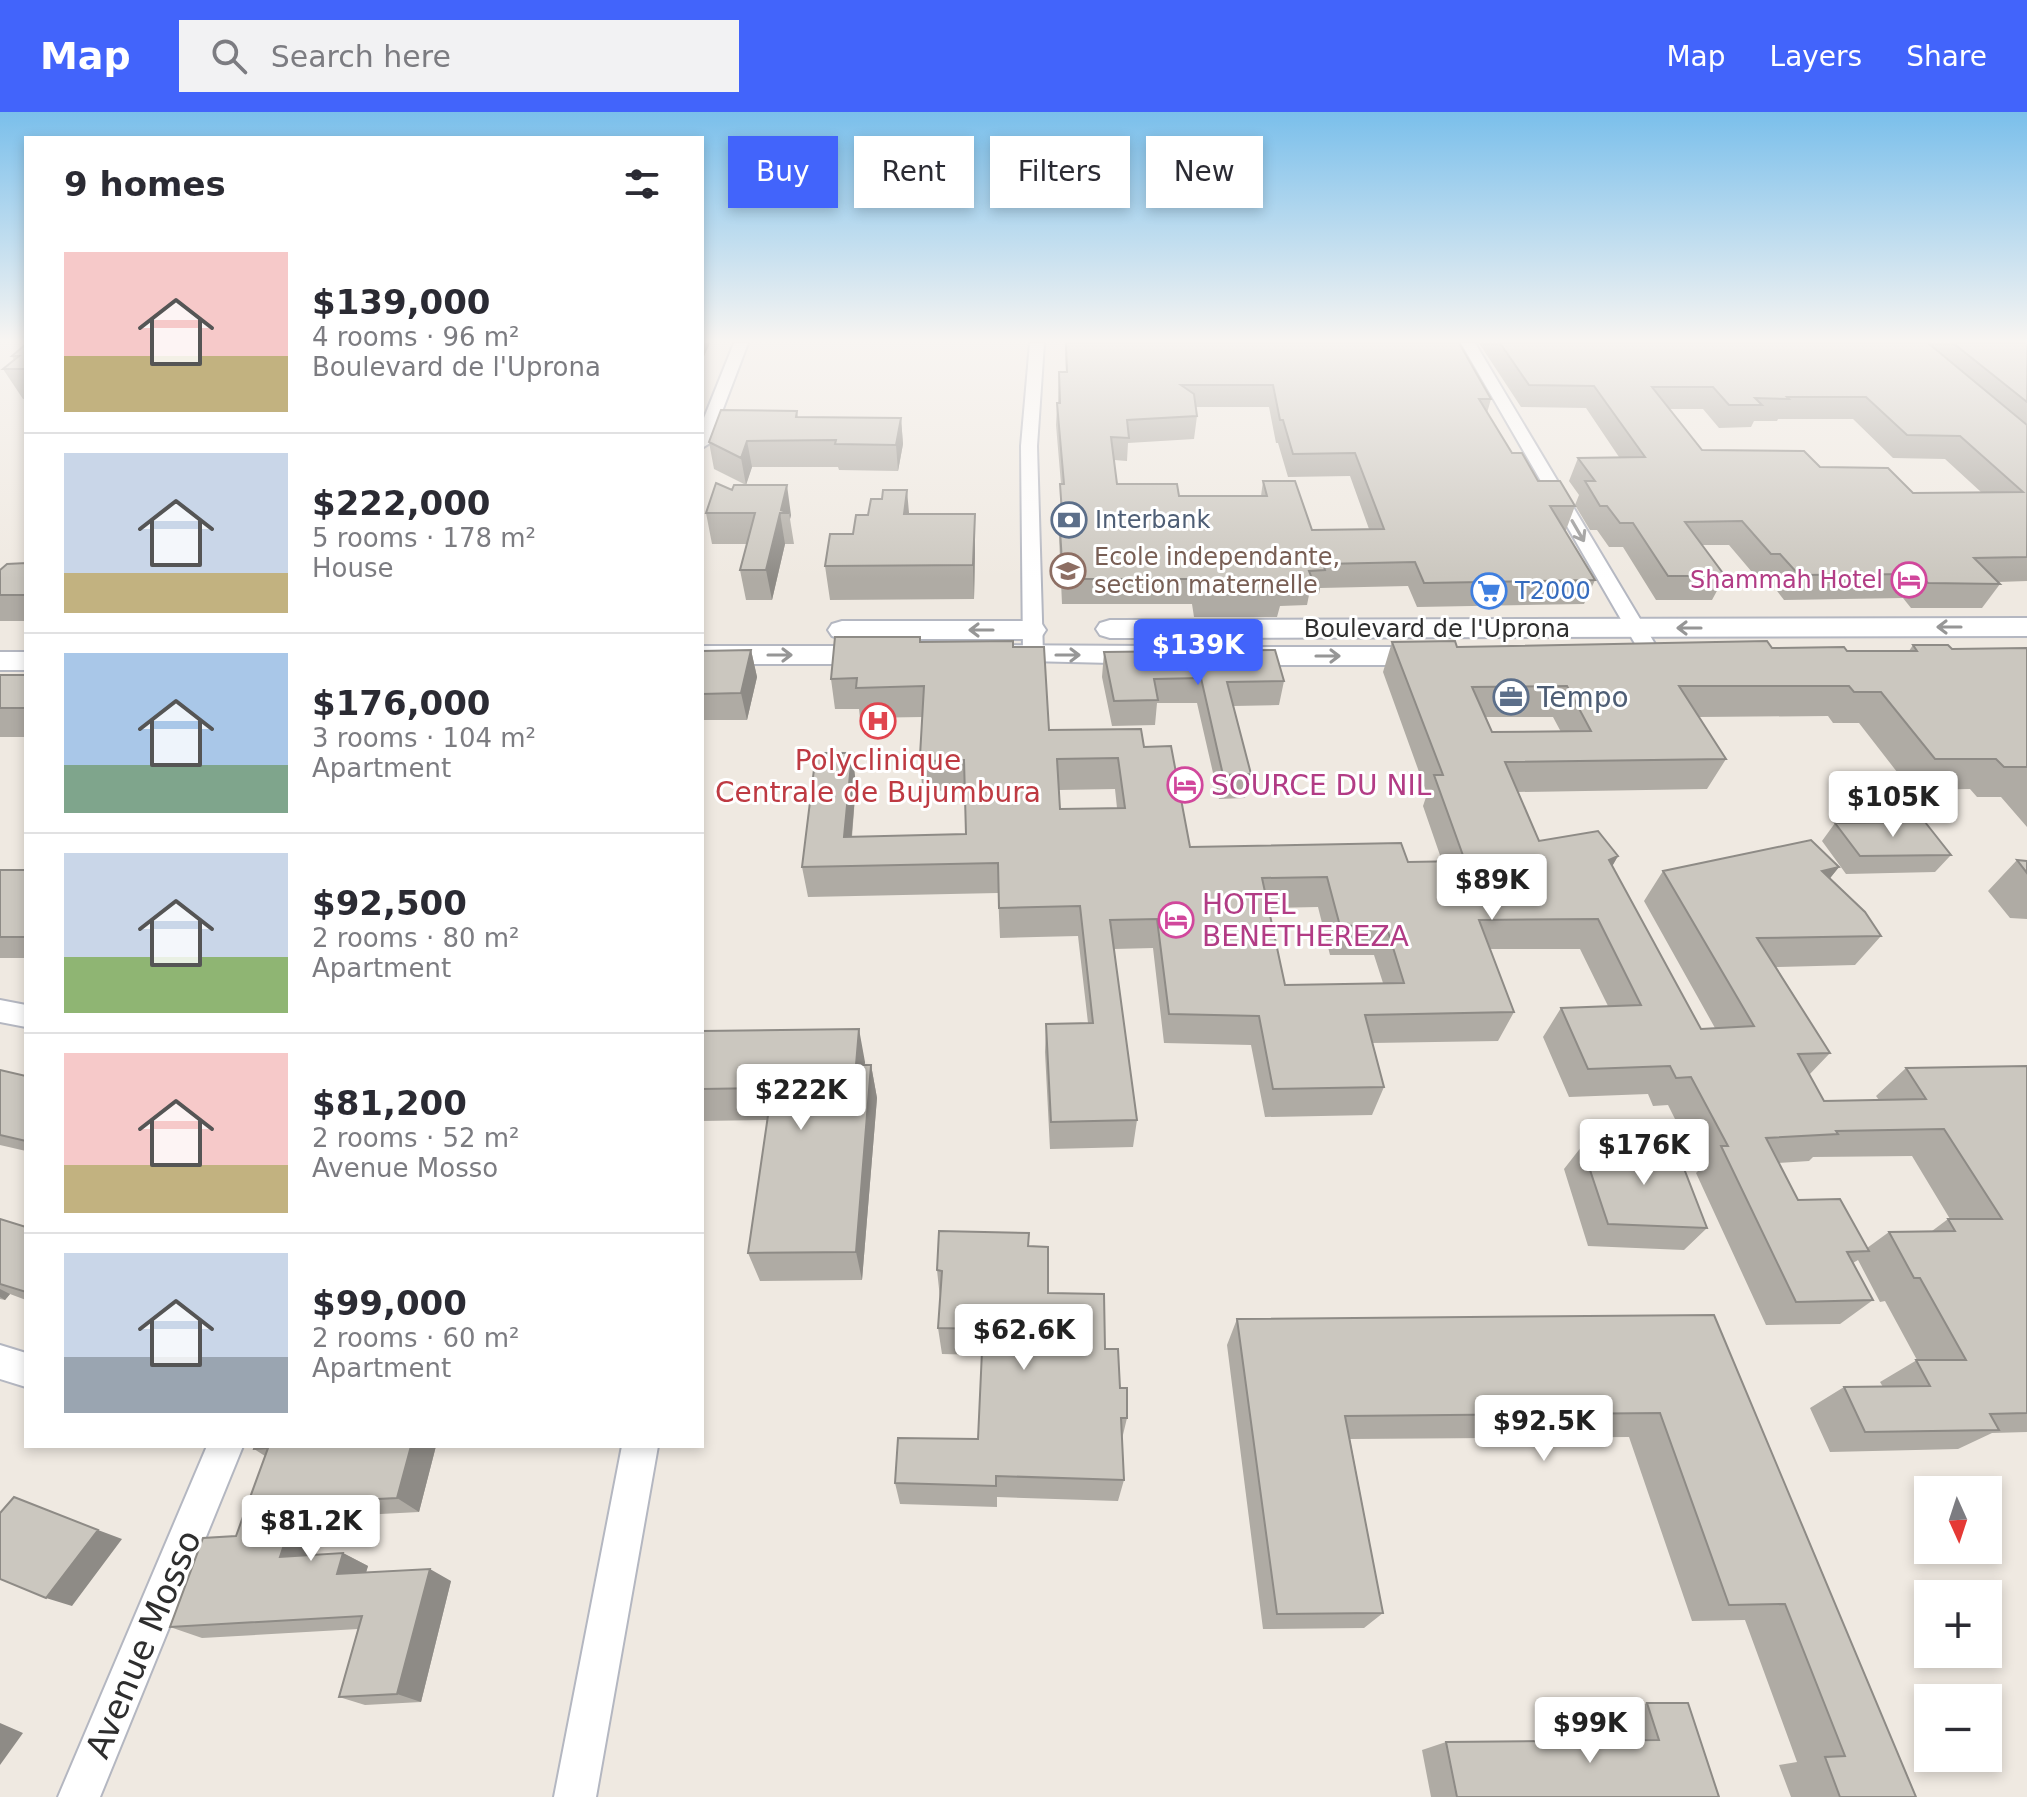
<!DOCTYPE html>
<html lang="en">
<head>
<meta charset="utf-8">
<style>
  :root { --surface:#fff; --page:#f2f2f3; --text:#2b2b33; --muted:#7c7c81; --line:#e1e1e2; --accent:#4264fb }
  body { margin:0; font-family:"DejaVu Sans",sans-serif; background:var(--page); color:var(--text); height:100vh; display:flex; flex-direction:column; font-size:30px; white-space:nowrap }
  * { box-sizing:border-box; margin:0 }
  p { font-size:26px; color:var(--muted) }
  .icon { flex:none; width:44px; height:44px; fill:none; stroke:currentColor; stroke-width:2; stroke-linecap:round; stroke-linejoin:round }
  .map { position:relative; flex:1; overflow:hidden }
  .panel { position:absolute; left:24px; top:24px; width:680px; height:1312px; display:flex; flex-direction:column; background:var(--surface); border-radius:0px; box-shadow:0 4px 12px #0003 }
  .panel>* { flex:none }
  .hud { position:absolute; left:728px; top:24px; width:760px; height:72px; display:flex; gap:16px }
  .needle { width:52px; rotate:177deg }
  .controls { position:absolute; left:1914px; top:1364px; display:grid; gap:16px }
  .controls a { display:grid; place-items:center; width:88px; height:88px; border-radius:0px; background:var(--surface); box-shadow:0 4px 12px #0003; font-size:40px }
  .price { position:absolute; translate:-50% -68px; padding:0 18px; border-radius:8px; background:#fff; color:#222; font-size:26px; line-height:52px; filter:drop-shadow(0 2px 4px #0008) }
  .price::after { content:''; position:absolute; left:50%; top:48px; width:24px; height:18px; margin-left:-12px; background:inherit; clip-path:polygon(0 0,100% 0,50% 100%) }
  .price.active { background:var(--accent); color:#fff }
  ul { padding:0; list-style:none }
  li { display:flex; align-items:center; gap:24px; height:200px; padding:0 40px }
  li+li { border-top:2px solid var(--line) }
  li span { display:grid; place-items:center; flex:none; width:224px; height:160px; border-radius:0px; color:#555 }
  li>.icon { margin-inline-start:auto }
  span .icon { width:96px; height:96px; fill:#fffc; stroke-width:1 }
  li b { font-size:34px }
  h2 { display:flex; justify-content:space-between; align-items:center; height:96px; padding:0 40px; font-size:34px }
  .chip { padding:0 28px; border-radius:0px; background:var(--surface); box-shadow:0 4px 12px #0003; font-size:28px; line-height:72px }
  .chip.active { background:var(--accent); color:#fff }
  header { display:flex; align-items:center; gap:48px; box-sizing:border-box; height:112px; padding:0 40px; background:var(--accent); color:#fff }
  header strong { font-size:38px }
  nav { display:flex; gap:44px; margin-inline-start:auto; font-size:28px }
  .search { width:560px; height:72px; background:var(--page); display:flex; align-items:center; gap:20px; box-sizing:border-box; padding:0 28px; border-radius:0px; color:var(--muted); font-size:30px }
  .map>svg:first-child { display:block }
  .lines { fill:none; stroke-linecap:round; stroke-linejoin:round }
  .street-casing { stroke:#b4b7c1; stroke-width:4 }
  .secondary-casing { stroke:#b4b7c1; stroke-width:4 }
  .street { fill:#fff; fill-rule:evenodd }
  .secondary { fill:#fff; fill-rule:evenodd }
  .wall { fill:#afaba4; fill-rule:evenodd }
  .shaded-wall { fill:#8e8b86 }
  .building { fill:#cbc7bf; stroke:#8e8b86; stroke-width:2; fill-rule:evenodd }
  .oneway { stroke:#969696 }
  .labels { text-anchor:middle; stroke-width:6; stroke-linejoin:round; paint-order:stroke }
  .far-service-label { font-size:24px; fill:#4e5e75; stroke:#fff; text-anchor:start }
  .far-education-label { font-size:24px; fill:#785e54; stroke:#fff; text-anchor:start }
  .far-hotel-label { font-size:24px; fill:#b23c85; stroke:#fff; text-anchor:end }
  .far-shop-label { font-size:24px; fill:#366cbe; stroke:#fff; text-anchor:start }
  .far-street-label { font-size:24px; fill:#2e2e2e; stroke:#fff }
  .service-label { font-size:28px; fill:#4e5e75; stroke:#fff; text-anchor:start }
  .health-label { font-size:28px; fill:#be3a42; stroke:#fff }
  .hotel-label { font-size:28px; fill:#b23c85; stroke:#fff; text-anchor:start }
  .near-street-label { font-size:34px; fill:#2e2e2e; stroke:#fff }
</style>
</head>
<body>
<header>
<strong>Map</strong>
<div class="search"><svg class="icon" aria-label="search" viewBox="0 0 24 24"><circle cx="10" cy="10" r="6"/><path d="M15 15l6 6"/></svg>Search here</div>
<nav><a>Map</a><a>Layers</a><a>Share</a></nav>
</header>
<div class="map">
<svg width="2027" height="1685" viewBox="0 0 2027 1685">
  <rect width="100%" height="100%" fill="#efe9e1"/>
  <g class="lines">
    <defs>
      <path id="street" d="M734 231H748L710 331 702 336V311Z
        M1030 231H1044L1037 334 1043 542 1033 548 1023 542 1021 334Z
        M1461 231H1475L1661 542 1658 546 1651 548 1641 542Z
        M0 888 26 893V915L0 910Z
        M0 1233 26 1241V1275L0 1267Z
        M207 1334H243L100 1685H58Z
        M622 1334H658L596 1685H554Z"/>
      <path id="secondary" d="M2027 506V524L1110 526 1100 523 1096 517 1100 511 1110 508Z
        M842 509H1032L1042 512 1046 518 1042 524 1032 527H842L832 524 828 518 832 512Z
        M993 533 1155 534 1165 537 1170 543 1165 549 1155 552 983 548 978 542 983 536Z
        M702 534H883L893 537 898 543 893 549 883 552H702Z
        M1225 535H1439L1449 538 1454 544 1449 550 1439 553H1225L1215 550 1210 544 1215 538Z
        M0 540H26V558H0Z"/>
    </defs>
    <use href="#street" class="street-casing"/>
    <use href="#secondary" class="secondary-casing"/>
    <use href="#street" class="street"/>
    <use href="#secondary" class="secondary"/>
  </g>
  <path class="wall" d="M1065 231H1459L1491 287 1487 301 1512 341 1538 369 1575 394 1566 418H1564L1595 468 1584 492 1417 495 1408 474 1320 476 1319 482 1309 483 1307 493 1280 494 1277 505H1194L1192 492H1062L1059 425 1061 372 1056 313 1057 291H1058L1059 260H1066ZM1196 295H1269L1276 331H1278L1288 365 1350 364 1369 417 1312 418 1263 369 1261 384H1179L1117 372 1114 348 1127 349 1128 331 1194 327 1197 304Z
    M1479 231H2027V469L1998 470 2000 472 1982 496H1911L1903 486 1784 488 1767 466H1757L1729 433H1702L1725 464 1712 488H1656L1623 435H1609L1597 418H1590L1575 393 1579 383 1569 369 1578 346 1619 345 1586 296 1521 295ZM1670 297H1703L1719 316 1751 315 1754 309H1777L1778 307H1853L1893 346 1945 347 1981 380 1913 381 1820 355 1702 338Z
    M26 232V287H23L3 257 14 248 12 244Z
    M797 299 798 305 901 306 903 332 898 359 839 358 838 355H752L746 373 714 357 709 330Z
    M716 371 791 403 790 407 794 432H785L772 488H746L740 458 747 432H712L706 401Z
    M909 402 975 436 974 487 830 488 825 454 853 422Z
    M26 451V509H0V458Z
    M920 530 1013 535 1049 618 1144 635 1190 735 1408 750 1442 749 1423 694 1427 682 1383 560 1392 530 1457 535 1772 536 1847 539H1909L1913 533 1952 537 2027 536V715L2001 685H1977L1970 677 1911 678 1859 611H1833L1828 604 1698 605 1726 647 1707 677 1518 680 1539 729 1618 744 1612 754 1701 917 1715 916 1644 789 1663 759 1839 755 1830 766 1881 824 1855 853 1776 855 1830 941 1809 963 1824 989 1879 988 1876 984 1906 956 2027 954V1320L1992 1321 1958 1337 1830 1340 1810 1296 1844 1275H1883L1880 1270 1917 1248 1885 1189 1880 1190 1858 1148 1853 1151 1873 1188 1840 1212 1766 1213 1696 1061 1700 1057 1668 993 1653 994 1648 982 1569 985 1543 925 1561 896 1608 894 1580 837H1490L1514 900 1498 929 1372 931 1384 975 1372 1003 1265 1005 1251 933 1164 931 1153 836 1114 837 1137 1008 1133 1035 1050 1037 1045 940 1046 912 1088 911 1078 824 1000 826 998 781 808 785 802 755 852 641 856 672 852 725 966 722 965 678 929 679V674H922L920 644 922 605 860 606 859 597H835L831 567ZM1486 605H1553L1561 620H1492ZM1115 677 1117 696 1060 697 1059 678ZM1318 795 1330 843H1374L1383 871 1285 873 1268 796ZM1912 1044 1950 1107H1948L1932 1119 1889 1120 1867 1136 1798 1088 1778 1051 1809 1049 1813 1045Z
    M751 538 757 565 747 608H702V539Z
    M1104 540 1284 569 1279 593 1233 594 1251 662 1245 686 1219 687 1197 591H1157L1155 613 1112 614 1102 565Z
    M0 563H26V625H0Z
    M1835 711 1951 743 1935 760 1846 762 1822 729Z
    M2017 748 2027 749V807L2010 806 1988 779Z
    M0 758H26V846H0Z
    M702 919 865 950 864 953H871L877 986 862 1168 760 1169 748 1141 768 1008 702 1009Z
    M0 958 26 964V1039L0 1033Z
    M1582 1034 1707 1116 1684 1138 1588 1134 1564 1057Z
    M0 1107 26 1115V1188L10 1182 5 1188 0 1187Z
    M1029 1134 1048 1181 1105 1237 1120 1276 1127 1306 1122 1327 1124 1368 1118 1389 997 1385V1395L900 1392 895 1371 978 1327 982 1243 942 1242 938 1216 940 1186 937 1158Z
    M1714 1203 1916 1685H1791L1779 1653 1797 1650 1745 1508 1692 1509 1629 1325 1350 1327 1383 1501 1364 1516 1263 1517 1227 1233 1237 1207Z
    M436 1334 419 1400 323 1405 311 1443 343 1441 368 1454 366 1460 451 1469 421 1590 365 1593 339 1585 358 1517 202 1526 170 1515 236 1424 265 1344 254 1337Z
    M1647 1591 1719 1685H1431L1422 1638 1446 1630 1621 1628 1613 1602Z"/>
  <path class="shaded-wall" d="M702 231H710L702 249Z
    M901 306 903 332 898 359 896 333Z
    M747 329 752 355 746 373 741 346Z
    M787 373 791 403 790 407 789 401 781 398Z
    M907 378 910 412 904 402Z
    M780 401 785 432 772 488 766 458Z
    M975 402V436L974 487 973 453Z
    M751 538 757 565 747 608 741 581Z
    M852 641 856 672 849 755 844 725Z
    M1618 744 1601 774 1609 748Z
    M1839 755 1815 785 1822 759Z
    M859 917 865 950 862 986 856 953Z
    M871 953 877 986 862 1168 856 1140Z
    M0 1177 10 1182 5 1188 0 1185Z
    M411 1334H436L419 1400 397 1386Z
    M298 1391 323 1405 307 1457 280 1445Z
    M98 1418 122 1427 72 1494 46 1486Z
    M343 1441 368 1454 362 1474 337 1462Z
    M430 1457 451 1469 421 1590 397 1582Z
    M0 1611 23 1621 0 1653Z"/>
  <path class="building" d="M1066 231H1459L1491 287H1479L1512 341H1522L1538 369H1560L1575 394H1550L1595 468 1424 471 1415 450 1323 452 1325 458 1309 459 1313 469 1279 470 1282 480 1198 481 1195 467H1063L1059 401H1062L1060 372H1064L1057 291H1060L1059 260H1067ZM1181 273H1273L1280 308H1283L1293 342 1355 341 1384 417 1312 418 1295 369H1263L1267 384H1179L1177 372H1117L1111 325 1129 326 1127 308 1197 304 1194 282Z
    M1500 231H1928L2027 313V445L1974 446 2000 472 1928 471 1919 462 1799 463 1780 442H1771L1742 409 1685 410 1725 464H1668L1633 411H1620L1607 394H1600L1585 369H1595L1578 346 1645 345 1594 274 1529 273ZM1652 275H1713L1729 293H1762L1755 286 1789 287 1787 285H1866L1907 323 1960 324 2023 380 1913 381 1888 356 1820 355 1804 339 1702 338Z
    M1953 231H2027V290Z
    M26 232V257H3L19 244H12Z
    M721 298 797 299 796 305 901 306 896 333 835 332 836 328 747 329 741 346 709 330Z
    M716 371 732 378 734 373H787L781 398 789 401H780L766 458H740L755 401H706Z
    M883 378H907L904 402H975L973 453 825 454 830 422H853L856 403H868L871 387H882Z
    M26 451V483H0V458L7 452Z
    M835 525H920V530L1013 529V535H1044L1049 618 1141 617 1144 635 1171 634 1190 735 1401 731 1408 750 1465 749 1434 663H1443L1392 530 1455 529 1457 535 1767 529 1772 536 1844 535 1847 539H1917L1913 533H1948L1952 537 2027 536V655H2004L1996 647H1935L1881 580H1854L1849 574H1679L1726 647 1505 650 1539 729 1598 719 1618 744 1609 748 1701 917 1754 914 1663 759 1811 728 1839 755 1822 759 1865 800 1881 824 1757 826 1830 941 1798 942 1824 989 1926 987 1906 956 2027 954V1301L1990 1302 1999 1318 1865 1320 1844 1275 1930 1274 1916 1248H1966L1920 1166H1914L1889 1120 1955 1119 1948 1107H2002L1944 1017 1836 1019 1838 1022 1766 1026 1798 1088 1840 1087 1869 1139 1847 1140 1873 1188 1796 1190 1721 1034H1728L1691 965 1676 966 1670 954 1588 957 1561 896 1641 893 1598 807 1479 808 1514 900 1365 903 1384 975 1273 977 1259 904 1169 902 1157 807 1110 808 1137 1008 1051 1010 1046 912 1093 911 1080 794 999 796 998 751 802 755 816 641H852L844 725 966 722 964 648 927 649V644H920L924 574 856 576 857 566 831 567ZM1567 574 1591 619 1492 620 1472 575ZM1118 646 1125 696 1060 697 1057 647ZM1327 765 1340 814 1386 813 1404 871 1285 873 1262 766Z
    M751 538 741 581 702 582V539Z
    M1275 538 1284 569 1227 570 1251 662 1223 663 1201 566 1154 567 1158 588 1114 589 1104 540Z
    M0 563H26V596H0Z
    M1925 710 1951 743 1860 744 1835 711Z
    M2017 748 2027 749V761Z
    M0 758H26V825H0Z
    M859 917 856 953H871L856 1140 748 1141 772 976 702 977V919Z
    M0 958 26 964V1029L0 1023Z
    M1582 1034 1676 1036 1707 1116 1608 1112Z
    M0 1107 26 1115V1180L0 1172Z
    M939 1119 1029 1121 1028 1134 1048 1135V1181L1104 1182 1105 1237H1118L1120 1276H1127V1306H1121L1124 1368 996 1364V1374L895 1371 898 1326 978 1327 983 1217 938 1216 942 1159 937 1158Z
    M1714 1203 1916 1685H1840L1825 1645 1845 1644 1785 1492 1729 1493 1660 1301 1345 1304 1383 1501 1277 1502 1237 1207Z
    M255 1334H411L397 1386 298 1391 280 1445 343 1441 337 1462 430 1457 397 1582 339 1585 362 1504 170 1515 203 1426 236 1424 268 1336 254 1337Z
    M14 1385 98 1418 46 1486 0 1467V1401Z
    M1647 1591H1688L1719 1685H1457L1446 1630 1659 1628Z"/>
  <defs><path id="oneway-shaft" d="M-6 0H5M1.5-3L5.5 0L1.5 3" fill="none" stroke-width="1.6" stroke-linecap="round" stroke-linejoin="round" transform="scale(2)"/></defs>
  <g class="oneway">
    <use href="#oneway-shaft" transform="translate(1578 419) rotate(60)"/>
    <use href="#oneway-shaft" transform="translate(1949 515) rotate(180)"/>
    <use href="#oneway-shaft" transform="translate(1689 516) rotate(180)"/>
    <use href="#oneway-shaft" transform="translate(981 518) rotate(180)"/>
    <use href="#oneway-shaft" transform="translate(780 543)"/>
    <use href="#oneway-shaft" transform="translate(1068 543)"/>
    <use href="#oneway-shaft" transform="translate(1328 544)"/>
  </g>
  <linearGradient id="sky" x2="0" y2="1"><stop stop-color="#7abfeb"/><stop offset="0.49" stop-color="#f8f5f2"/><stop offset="1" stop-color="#f8f5f2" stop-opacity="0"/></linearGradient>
  <rect width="2027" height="467" fill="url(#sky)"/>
  <defs>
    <symbol id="bank-ring" viewBox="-11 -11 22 22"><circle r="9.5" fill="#fff" stroke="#5c6f8a" stroke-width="1.5"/><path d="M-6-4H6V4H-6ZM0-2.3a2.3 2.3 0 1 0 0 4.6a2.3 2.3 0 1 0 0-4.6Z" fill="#5c6f8a"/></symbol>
    <symbol id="school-ring" viewBox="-11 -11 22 22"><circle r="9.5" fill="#fff" stroke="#8d6e63" stroke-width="1.5"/><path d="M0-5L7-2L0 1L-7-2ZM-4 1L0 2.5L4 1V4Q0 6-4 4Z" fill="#8d6e63"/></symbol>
    <symbol id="hotel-ring" viewBox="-11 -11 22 22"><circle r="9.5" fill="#fff" stroke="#d1479c" stroke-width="1.5"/><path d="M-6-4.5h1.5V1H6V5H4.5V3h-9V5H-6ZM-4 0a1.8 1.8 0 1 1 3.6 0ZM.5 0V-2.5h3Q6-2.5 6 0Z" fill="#d1479c"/></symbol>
    <symbol id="supermarket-ring" viewBox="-11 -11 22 22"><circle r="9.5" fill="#fff" stroke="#3f7fe0" stroke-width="1.5"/><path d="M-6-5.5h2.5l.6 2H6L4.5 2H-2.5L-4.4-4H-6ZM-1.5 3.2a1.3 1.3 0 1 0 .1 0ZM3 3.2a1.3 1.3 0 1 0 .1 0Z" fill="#3f7fe0"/></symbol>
    <symbol id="office-ring" viewBox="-11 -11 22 22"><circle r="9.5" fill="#fff" stroke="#5c6f8a" stroke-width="1.5"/><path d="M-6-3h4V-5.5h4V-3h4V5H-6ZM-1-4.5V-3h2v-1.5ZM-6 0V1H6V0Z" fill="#5c6f8a"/></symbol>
    <symbol id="hospital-ring" viewBox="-11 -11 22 22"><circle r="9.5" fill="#fff" stroke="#e0444e" stroke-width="1.5"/><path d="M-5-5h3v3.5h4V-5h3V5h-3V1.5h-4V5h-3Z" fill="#e0444e"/></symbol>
  </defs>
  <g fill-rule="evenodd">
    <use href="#bank-ring" x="1049" y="388" width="40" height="40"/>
    <use href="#school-ring" x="1048" y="439" width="40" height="40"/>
    <use href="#hotel-ring" x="1889" y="448" width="40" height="40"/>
    <use href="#supermarket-ring" x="1469" y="459" width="40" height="40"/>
    <use href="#office-ring" x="1491" y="565" width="40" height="40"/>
    <use href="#hospital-ring" x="858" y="589" width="40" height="40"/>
    <use href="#hotel-ring" x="1165" y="653" width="40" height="40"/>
    <use href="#hotel-ring" x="1156" y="788" width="40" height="40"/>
  </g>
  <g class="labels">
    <g class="far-service-label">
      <text x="1095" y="416">Interbank</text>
    </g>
    <g class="far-education-label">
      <text x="1094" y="453">Ecole independante,<tspan x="1094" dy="28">section maternelle</tspan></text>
    </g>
    <g class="far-hotel-label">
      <text x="1883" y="476">Shammah Hotel</text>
    </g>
    <g class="far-shop-label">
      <text x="1515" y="487">T2000</text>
    </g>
    <g class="far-street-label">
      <text x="1437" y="525">Boulevard de l'Uprona</text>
    </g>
    <g class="service-label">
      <text x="1537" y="595">Tempo</text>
    </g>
    <g class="health-label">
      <text x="878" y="658">Polyclinique<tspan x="878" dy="32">Centrale de Bujumbura</tspan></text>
    </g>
    <g class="hotel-label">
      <text x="1211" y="683">SOURCE DU NIL</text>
      <text x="1202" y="802">HOTEL<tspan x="1202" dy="32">BENETHEREZA</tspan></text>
    </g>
    <g class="near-street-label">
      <text transform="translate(143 1532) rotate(-67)" y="12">Avenue Mosso</text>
    </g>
  </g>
</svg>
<div class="controls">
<a><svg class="needle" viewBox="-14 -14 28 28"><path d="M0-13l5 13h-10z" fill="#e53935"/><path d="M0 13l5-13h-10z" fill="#7c7c81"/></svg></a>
<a>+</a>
<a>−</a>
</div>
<b class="price active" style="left:1198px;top:575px">$139K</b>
<b class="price" style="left:1893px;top:727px">$105K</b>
<b class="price" style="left:1492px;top:810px">$89K</b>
<b class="price" style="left:801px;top:1020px">$222K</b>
<b class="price" style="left:1644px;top:1075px">$176K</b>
<b class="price" style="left:1024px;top:1260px">$62.6K</b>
<b class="price" style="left:1544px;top:1351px">$92.5K</b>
<b class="price" style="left:311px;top:1451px">$81.2K</b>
<b class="price" style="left:1590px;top:1653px">$99K</b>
<div class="hud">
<a class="chip active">Buy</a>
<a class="chip">Rent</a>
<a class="chip">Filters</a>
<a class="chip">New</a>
</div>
<section class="panel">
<h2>9 homes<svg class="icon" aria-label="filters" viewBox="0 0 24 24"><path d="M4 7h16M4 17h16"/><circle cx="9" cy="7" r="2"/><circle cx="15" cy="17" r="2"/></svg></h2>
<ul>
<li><span style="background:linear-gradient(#f6c9c9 65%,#c2b280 0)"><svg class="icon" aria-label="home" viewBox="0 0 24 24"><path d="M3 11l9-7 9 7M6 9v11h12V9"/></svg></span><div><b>$139,000</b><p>4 rooms · 96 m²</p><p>Boulevard de l'Uprona</p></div></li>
<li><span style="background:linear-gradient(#c9d6e8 75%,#c2b280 0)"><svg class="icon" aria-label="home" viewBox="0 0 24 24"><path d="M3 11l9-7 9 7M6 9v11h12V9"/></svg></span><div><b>$222,000</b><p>5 rooms · 178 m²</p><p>House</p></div></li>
<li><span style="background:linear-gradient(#a9c7e8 70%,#7fa58c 0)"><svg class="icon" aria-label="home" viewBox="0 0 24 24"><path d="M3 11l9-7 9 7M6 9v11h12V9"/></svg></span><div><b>$176,000</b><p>3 rooms · 104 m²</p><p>Apartment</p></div></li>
<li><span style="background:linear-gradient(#c9d6e8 65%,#8fb573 0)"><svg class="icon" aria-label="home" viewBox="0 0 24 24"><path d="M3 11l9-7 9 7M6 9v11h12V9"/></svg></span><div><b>$92,500</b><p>2 rooms · 80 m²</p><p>Apartment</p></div></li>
<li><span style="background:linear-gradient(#f6c9c9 70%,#c2b280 0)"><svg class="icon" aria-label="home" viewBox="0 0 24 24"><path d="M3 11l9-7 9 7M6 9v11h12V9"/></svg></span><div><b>$81,200</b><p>2 rooms · 52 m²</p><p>Avenue Mosso</p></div></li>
<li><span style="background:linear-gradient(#c9d6e8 65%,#9aa5b1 0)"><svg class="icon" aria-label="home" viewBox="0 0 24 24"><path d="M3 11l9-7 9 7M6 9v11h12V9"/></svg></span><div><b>$99,000</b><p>2 rooms · 60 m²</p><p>Apartment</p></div></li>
</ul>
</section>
</div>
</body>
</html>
